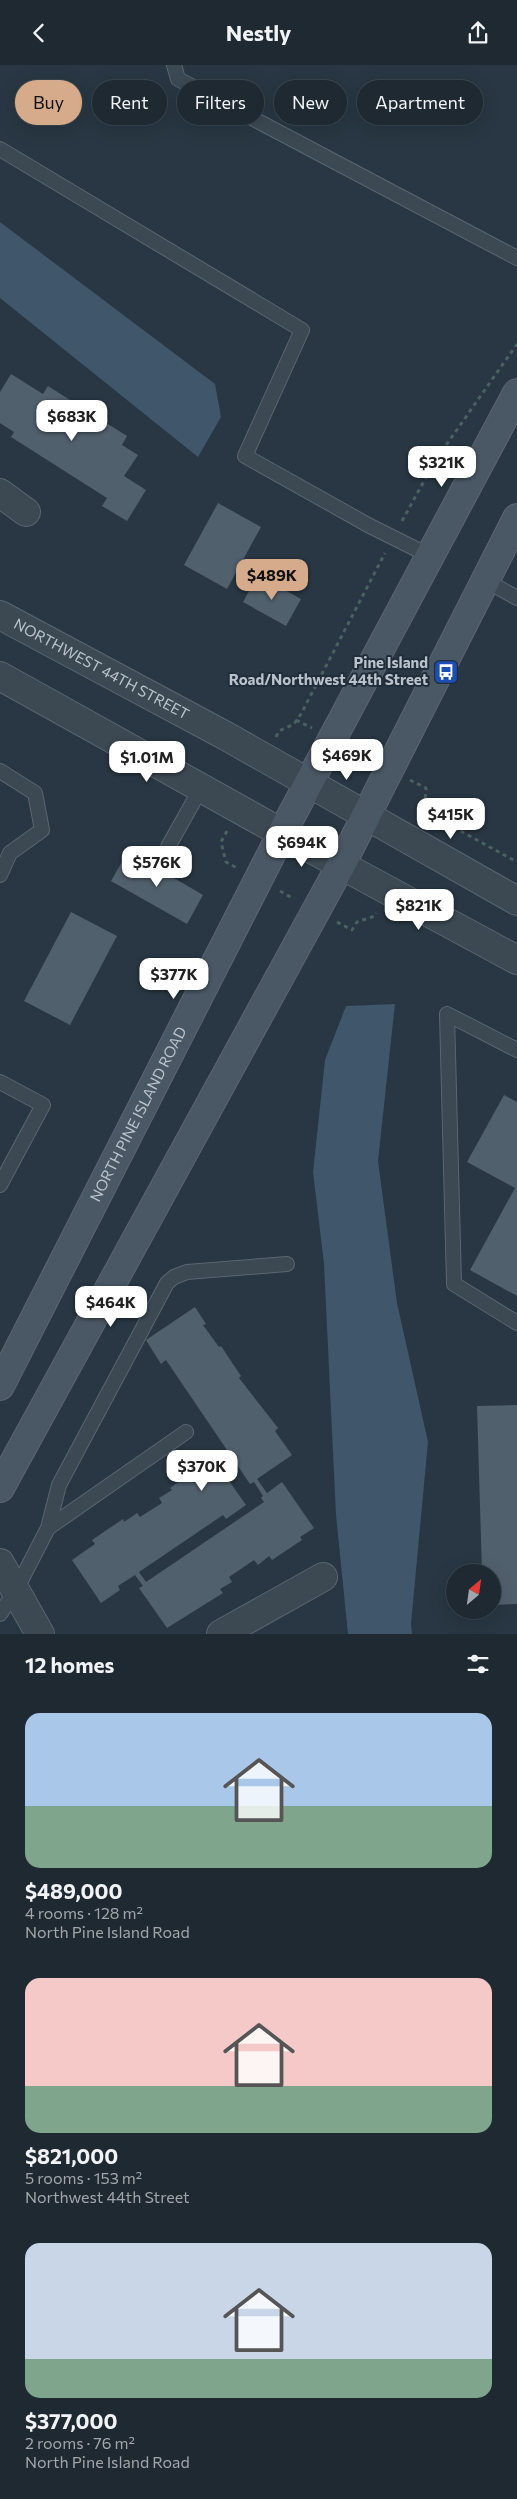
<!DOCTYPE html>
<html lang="en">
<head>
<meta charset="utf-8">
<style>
  :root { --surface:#1e2932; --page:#26313a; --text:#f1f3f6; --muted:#a1a6ac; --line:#3c454d; --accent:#d6ab8b }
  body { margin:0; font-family:Commissioner,sans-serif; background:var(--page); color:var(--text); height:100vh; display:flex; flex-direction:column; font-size:19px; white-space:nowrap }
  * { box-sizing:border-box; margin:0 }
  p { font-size:16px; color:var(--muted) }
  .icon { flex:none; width:28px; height:28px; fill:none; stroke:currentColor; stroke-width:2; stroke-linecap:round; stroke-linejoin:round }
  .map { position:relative; height:1569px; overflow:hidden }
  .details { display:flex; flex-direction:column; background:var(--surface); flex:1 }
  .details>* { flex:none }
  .hud { position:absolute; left:15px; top:15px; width:488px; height:45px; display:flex; gap:10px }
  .needle { width:32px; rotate:29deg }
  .fabs { position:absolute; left:446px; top:1499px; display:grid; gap:10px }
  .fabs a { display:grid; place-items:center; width:55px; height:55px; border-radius:50%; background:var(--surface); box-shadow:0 5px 20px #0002,0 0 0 1px var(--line); font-size:25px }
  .price { position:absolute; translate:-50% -42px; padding:0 11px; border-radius:10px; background:#fff; color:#222; font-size:16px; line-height:32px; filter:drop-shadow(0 1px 2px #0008) }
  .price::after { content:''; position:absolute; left:50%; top:30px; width:15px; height:11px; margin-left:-8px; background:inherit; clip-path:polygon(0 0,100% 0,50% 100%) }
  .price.active { background:var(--accent); color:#111 }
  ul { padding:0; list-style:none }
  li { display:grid; align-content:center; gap:10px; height:265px; padding:0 25px }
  li span { display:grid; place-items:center; height:155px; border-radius:15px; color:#555 }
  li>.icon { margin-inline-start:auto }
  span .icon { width:90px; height:90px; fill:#fffc; stroke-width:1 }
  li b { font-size:21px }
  h2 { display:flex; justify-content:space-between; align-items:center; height:60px; padding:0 25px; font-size:21px }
  .pill { padding:0 18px; border-radius:22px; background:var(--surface); box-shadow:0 5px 20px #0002,0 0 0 1px var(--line); font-size:18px; line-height:45px }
  .pill.active { background:var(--accent); color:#111 }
  header { display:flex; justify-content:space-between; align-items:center; height:65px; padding:0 25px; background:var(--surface); font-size:22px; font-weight:700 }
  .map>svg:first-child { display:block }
  .water { fill:#3f566b }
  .building { fill:#51606d }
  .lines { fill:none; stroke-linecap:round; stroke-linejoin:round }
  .service-casing { stroke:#5b6670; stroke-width:16 }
  .minor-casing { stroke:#5b6670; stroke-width:30 }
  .tertiary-casing { stroke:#5b6670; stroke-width:30 }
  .secondary-casing { stroke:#5b6670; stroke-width:30 }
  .path { stroke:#4a6161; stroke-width:3; stroke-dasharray:4 4; stroke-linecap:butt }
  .service { stroke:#3c4852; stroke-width:14 }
  .minor { stroke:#3c4852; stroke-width:28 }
  .tertiary { stroke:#3c4852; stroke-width:28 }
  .secondary { stroke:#4a5865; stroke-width:28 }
  .labels { text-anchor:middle; stroke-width:4; stroke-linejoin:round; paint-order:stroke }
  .poi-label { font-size:15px; font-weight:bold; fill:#bac3cc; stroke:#212d38; text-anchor:end }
  .street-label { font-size:15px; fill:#bac3cc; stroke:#212d38 }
</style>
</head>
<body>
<header><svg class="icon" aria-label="back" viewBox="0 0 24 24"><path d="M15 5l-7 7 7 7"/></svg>Nestly<svg class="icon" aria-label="share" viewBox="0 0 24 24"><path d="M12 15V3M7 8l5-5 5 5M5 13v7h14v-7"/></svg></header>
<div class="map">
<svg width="517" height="1569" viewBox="0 0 517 1569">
  <rect width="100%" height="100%" fill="#283743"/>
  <path class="water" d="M0 157 215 319 221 352 198 392 0 233Z
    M395 939 378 1096 397 1238 428 1377 411 1559 412 1569H348L336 1450 324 1199 313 1107 325 995 346 941Z"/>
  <path class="building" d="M11 309 43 329 48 321 127 371 122 380 138 390 124 411 146 425 127 456 102 441 107 433 11 372 14 367 0 358V327Z
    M218 438 261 462 227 524 184 500Z
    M258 510 301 534 286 561 243 537Z
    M128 786 203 830 187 859 111 816Z
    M71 847 117 871 70 960 24 936Z
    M504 1030 517 1037V1231L470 1205 515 1123 467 1097Z
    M195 1242 206 1259 203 1260 219 1282 221 1281 241 1311 239 1313 278 1363 275 1366 292 1390 257 1414 267 1428 282 1417 314 1463 300 1472 302 1475 272 1495 269 1491 258 1500 254 1495 229 1512 232 1517 220 1524 223 1528 167 1563 139 1523 143 1521 135 1510 118 1521 120 1525 101 1538 72 1495 95 1479 92 1475 123 1454 124 1457 137 1448 140 1452 162 1438 159 1433 172 1425 170 1423 200 1402 202 1405 215 1396 246 1440 226 1454 223 1450 139 1507 146 1517 264 1437 261 1433 263 1431 254 1417 250 1419 166 1295 161 1299 146 1275Z
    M517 1340V1539L492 1540V1508H482L477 1341Z"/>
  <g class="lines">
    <defs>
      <path id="service" d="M174 0 178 14 517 193
        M0 84 302 265 245 391 368 460 430 491
        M485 515 517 533
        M0 706 35 728 42 765 10 788 0 810
        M168 782 201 723
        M517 985 447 949 454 1219 517 1258
        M0 1017 43 1040 0 1120
        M48 1463 59 1420 167 1218 174 1212 187 1207 287 1199
        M0 1549 16 1525 48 1463 186 1367"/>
      <path id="minor" d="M0 428 26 447
        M0 1498 40 1569
        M221 1569 323 1512"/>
      <g id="tertiary">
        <path id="s1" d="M0 550 226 671 517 836"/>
        <path d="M0 611 282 768 517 895"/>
      </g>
      <g id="secondary">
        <path id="s2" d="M0 1321 282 768 517 328"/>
        <path d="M0 1423 341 800 517 453"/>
      </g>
    </defs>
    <use href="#service" class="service-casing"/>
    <use href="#minor" class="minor-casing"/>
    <use href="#tertiary" class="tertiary-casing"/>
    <use href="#secondary" class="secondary-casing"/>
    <path class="path" d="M402 456 435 396 517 279
      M296 655 312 663
      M276 672 279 666 294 659 301 649 385 488
      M355 686 367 692
      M410 715 426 723 425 739 428 744 423 755
      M428 744 435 752 517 797
      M227 766 221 777 226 797 237 803
      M280 826 294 834
      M337 857 352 865 357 857 375 851 376 848"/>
    <use href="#service" class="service"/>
    <use href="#minor" class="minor"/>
    <use href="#tertiary" class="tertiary"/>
    <use href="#secondary" class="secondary"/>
  </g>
  <defs>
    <symbol id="bus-square" viewBox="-11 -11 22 22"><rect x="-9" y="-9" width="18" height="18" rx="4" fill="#1a4fb4" stroke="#212d38"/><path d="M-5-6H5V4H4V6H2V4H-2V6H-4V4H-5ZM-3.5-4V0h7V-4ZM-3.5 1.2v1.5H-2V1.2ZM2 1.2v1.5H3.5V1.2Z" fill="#fff"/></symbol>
  </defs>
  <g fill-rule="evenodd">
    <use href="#bus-square" x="432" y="593" width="28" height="28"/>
  </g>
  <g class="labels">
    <g class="poi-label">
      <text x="428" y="603">Pine Island<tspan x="428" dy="17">Road/Northwest 44th Street</tspan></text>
    </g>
    <g class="street-label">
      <text dy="5" stroke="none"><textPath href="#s1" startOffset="115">NORTHWEST 44TH STREET</textPath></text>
      <text dy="5" stroke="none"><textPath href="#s2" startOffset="305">NORTH PINE ISLAND ROAD</textPath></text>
    </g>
  </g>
</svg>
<div class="fabs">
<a><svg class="needle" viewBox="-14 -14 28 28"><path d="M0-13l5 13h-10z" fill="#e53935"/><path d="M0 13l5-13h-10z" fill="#a1a6ac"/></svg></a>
</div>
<b class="price" style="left:72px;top:377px">$683K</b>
<b class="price" style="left:442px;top:423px">$321K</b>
<b class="price active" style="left:272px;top:536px">$489K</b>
<b class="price" style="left:347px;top:716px">$469K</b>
<b class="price" style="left:147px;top:718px">$1.01M</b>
<b class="price" style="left:451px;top:775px">$415K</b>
<b class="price" style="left:302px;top:803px">$694K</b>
<b class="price" style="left:157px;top:823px">$576K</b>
<b class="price" style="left:419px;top:866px">$821K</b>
<b class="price" style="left:174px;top:935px">$377K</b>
<b class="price" style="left:111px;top:1263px">$464K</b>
<b class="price" style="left:202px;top:1427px">$370K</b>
<div class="hud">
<a class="pill active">Buy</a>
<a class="pill">Rent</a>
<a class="pill">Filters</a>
<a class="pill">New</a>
<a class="pill">Apartment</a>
</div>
</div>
<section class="details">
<h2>12 homes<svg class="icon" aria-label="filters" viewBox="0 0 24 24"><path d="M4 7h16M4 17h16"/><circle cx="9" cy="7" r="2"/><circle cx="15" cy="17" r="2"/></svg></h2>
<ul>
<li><span style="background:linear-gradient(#a9c7e8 60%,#7fa58c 0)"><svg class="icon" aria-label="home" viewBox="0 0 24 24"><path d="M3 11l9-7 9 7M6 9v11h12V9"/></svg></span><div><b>$489,000</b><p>4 rooms · 128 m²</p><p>North Pine Island Road</p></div></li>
<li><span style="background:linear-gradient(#f6c9c9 70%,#7fa58c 0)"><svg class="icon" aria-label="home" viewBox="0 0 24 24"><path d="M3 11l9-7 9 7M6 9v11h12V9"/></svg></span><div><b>$821,000</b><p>5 rooms · 153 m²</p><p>Northwest 44th Street</p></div></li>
<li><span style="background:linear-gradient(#c9d6e8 75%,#7fa58c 0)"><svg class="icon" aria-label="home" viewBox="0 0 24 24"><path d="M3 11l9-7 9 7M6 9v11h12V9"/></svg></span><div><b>$377,000</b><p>2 rooms · 76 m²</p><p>North Pine Island Road</p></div></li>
</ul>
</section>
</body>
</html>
